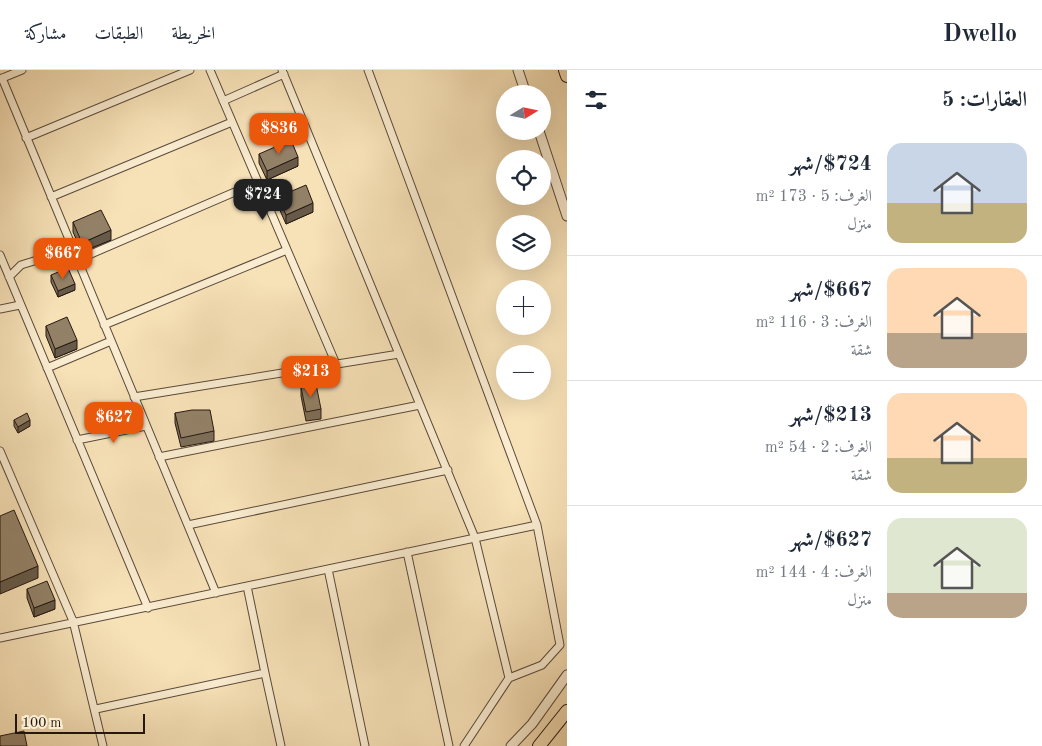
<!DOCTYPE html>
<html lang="ar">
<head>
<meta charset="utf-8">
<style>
  :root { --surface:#fff; --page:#f6f6f7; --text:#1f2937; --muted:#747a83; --line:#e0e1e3; --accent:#ea580c }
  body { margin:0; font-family:"Old Standard TT",Amiri,serif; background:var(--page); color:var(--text); direction:rtl; height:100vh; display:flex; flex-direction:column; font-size:19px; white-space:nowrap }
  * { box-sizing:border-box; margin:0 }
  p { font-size:16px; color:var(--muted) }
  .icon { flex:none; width:28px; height:28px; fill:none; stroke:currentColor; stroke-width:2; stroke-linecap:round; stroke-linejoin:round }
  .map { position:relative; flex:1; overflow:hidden; direction:ltr }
  .side { display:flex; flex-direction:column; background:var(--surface); width:475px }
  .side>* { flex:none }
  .needle { width:32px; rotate:80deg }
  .controls { position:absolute; left:496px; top:15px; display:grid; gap:10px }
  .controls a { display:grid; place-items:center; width:55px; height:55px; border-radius:50%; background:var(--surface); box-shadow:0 5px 20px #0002; font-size:25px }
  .scale { position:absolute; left:15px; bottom:12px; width:130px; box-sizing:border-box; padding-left:5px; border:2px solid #261811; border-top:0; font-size:14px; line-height:18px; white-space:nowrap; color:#261811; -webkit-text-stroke:4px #faecd0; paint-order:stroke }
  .price { position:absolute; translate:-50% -42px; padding:0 11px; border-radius:10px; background:var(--accent); color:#fff; font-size:16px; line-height:32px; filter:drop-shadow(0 1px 2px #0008) }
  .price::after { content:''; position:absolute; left:50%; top:30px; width:15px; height:11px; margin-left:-8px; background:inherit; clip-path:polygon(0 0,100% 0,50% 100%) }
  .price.on { background:#222; color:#fff }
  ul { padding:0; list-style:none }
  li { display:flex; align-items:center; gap:15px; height:125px; padding:0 15px }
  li+li { border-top:1px solid var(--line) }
  li span { display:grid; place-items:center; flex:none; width:140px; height:100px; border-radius:15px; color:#555 }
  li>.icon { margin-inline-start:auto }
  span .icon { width:60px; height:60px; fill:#fffc; stroke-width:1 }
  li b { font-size:21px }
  h2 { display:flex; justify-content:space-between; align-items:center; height:60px; padding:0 15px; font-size:21px }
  header { display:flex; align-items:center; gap:30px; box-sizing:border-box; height:70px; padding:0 25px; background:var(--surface); border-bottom:1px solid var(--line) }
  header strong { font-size:24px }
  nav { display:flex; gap:28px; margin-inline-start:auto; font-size:18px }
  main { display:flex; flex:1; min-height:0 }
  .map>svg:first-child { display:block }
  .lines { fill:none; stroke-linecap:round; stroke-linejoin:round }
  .minor-casing { stroke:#5a4a3a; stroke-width:9 }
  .tertiary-casing { stroke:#5a4a3a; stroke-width:11 }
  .motorway-casing { stroke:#261811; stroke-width:14 }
  .minor { stroke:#faecd0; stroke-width:7 }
  .tertiary { stroke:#faecd0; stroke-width:9 }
  .motorway { stroke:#f7e1b7; stroke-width:12 }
  .wall { fill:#7e6f59; stroke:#261811 }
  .shaded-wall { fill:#675a48; stroke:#261811 }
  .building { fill:#938167; stroke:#261811 }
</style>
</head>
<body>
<header>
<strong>Dwello</strong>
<nav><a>الخريطة</a><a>الطبقات</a><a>مشاركة</a></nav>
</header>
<main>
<section class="side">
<h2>العقارات: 5<svg class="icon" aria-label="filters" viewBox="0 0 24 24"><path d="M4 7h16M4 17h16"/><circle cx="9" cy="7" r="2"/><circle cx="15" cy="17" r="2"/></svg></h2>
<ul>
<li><span style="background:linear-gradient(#c9d6e8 60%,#c2b280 0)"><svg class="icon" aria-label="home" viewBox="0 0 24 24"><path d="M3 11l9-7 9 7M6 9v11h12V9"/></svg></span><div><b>$724/شهر</b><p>الغرف: 5 · 173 m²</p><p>منزل</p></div></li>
<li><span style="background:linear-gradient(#ffd9b3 65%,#b9a48a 0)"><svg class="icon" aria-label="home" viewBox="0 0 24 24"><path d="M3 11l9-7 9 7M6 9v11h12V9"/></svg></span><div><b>$667/شهر</b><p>الغرف: 3 · 116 m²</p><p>شقة</p></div></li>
<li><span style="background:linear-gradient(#ffd9b3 65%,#c2b280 0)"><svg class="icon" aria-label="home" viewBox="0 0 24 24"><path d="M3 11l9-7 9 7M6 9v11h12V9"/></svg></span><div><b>$213/شهر</b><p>الغرف: 2 · 54 m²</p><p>شقة</p></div></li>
<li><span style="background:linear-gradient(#dfe7d0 75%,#b9a48a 0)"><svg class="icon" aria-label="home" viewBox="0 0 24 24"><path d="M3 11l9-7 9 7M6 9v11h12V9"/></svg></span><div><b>$627/شهر</b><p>الغرف: 4 · 144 m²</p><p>منزل</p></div></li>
</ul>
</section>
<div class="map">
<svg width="567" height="676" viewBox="0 0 567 676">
  <rect width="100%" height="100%" fill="#f7e1b7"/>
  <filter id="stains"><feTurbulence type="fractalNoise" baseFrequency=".004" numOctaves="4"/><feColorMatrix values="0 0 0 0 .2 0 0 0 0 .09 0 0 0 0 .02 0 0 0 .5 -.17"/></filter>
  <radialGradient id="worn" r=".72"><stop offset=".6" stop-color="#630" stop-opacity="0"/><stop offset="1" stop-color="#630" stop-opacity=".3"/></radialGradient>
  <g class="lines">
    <defs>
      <path id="minor" d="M210 0 336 294
        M282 0 399 284
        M368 0 537 455 560 575 542 595 509 608 464 676
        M2 8 216 523
        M0 9 22 0
        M223 31 284 4
        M26 68 190 0
        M51 127 232 52
        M0 185 148 538
        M77 190 258 112
        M9 207 21 195 73 179
        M0 239 20 235
        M104 255 287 180
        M47 298 111 271
        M134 327 399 284 475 468 509 608
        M77 370 146 356
        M0 381 73 551 103 676
        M159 387 420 335
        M188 455 448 400
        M407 482 449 676
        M328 499 365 676
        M247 516 265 603
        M0 568 537 455
        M96 639 265 603 281 676"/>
      <path id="tertiary" d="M518 0 526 24
        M539 61 567 146
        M511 676 532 654 567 605"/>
      <path id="motorway" d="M565 0 567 6
        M539 676 567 641"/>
    </defs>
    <use href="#minor" class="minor-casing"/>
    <use href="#tertiary" class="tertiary-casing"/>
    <use href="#motorway" class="motorway-casing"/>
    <use href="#minor" class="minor"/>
    <use href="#tertiary" class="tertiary"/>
    <use href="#motorway" class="motorway"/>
  </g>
  <path class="wall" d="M259 84 298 96 267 110 259 93Z
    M278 127 313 142 286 154 278 136Z
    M73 152 111 170 82 182 73 162Z
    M51 205 75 220 58 227 51 212Z
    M46 256 77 279 55 288 46 266Z
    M301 317 321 339V349L306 351 301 326Z
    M175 343 214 361V371L181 377 175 353Z
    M14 350 30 356 18 363 14 356Z
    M27 519 55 539 34 547 27 528Z"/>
  <path class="shaded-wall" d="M298 87V96L267 110V101Z
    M313 133V142L286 154V145Z
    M111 160V170L82 182V173Z
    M75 214V220L58 227V221Z
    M77 270V279L55 288V279Z
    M30 350V356L18 363V357Z
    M38 496V508L0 524V512Z
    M55 530V539L34 547V538Z"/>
  <path class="building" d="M291 70 298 87 267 101 259 84Z
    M306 115 313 133 286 145 278 127Z
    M101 140 111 160 82 173 73 152Z
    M68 198 75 214 58 221 51 205Z
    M67 247 77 270 55 279 46 256Z
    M316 314 321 339 306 342 301 317Z
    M192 340H210L214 361 181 368 175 343Z
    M27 343 30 350 18 357 14 350Z
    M14 440 38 496 0 512V446Z
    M47 511 55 530 34 538 27 519Z
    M24 661 27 676H0V666Z"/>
  <rect width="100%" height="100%" filter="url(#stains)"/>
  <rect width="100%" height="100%" fill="url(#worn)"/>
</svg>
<div class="controls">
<a><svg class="needle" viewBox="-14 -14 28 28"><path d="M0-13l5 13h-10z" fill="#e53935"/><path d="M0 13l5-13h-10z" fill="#747a83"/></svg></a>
<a><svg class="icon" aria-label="locate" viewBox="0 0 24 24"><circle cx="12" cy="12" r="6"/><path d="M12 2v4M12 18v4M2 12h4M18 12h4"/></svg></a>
<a><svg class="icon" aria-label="layers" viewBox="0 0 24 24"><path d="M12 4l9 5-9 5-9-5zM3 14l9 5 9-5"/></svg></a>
<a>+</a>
<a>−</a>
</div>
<div class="scale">100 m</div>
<b class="price" style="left:279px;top:85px">$836</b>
<b class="price on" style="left:263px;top:151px">$724</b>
<b class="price" style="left:63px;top:210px">$667</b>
<b class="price" style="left:311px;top:328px">$213</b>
<b class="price" style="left:114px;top:374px">$627</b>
</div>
</main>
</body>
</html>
